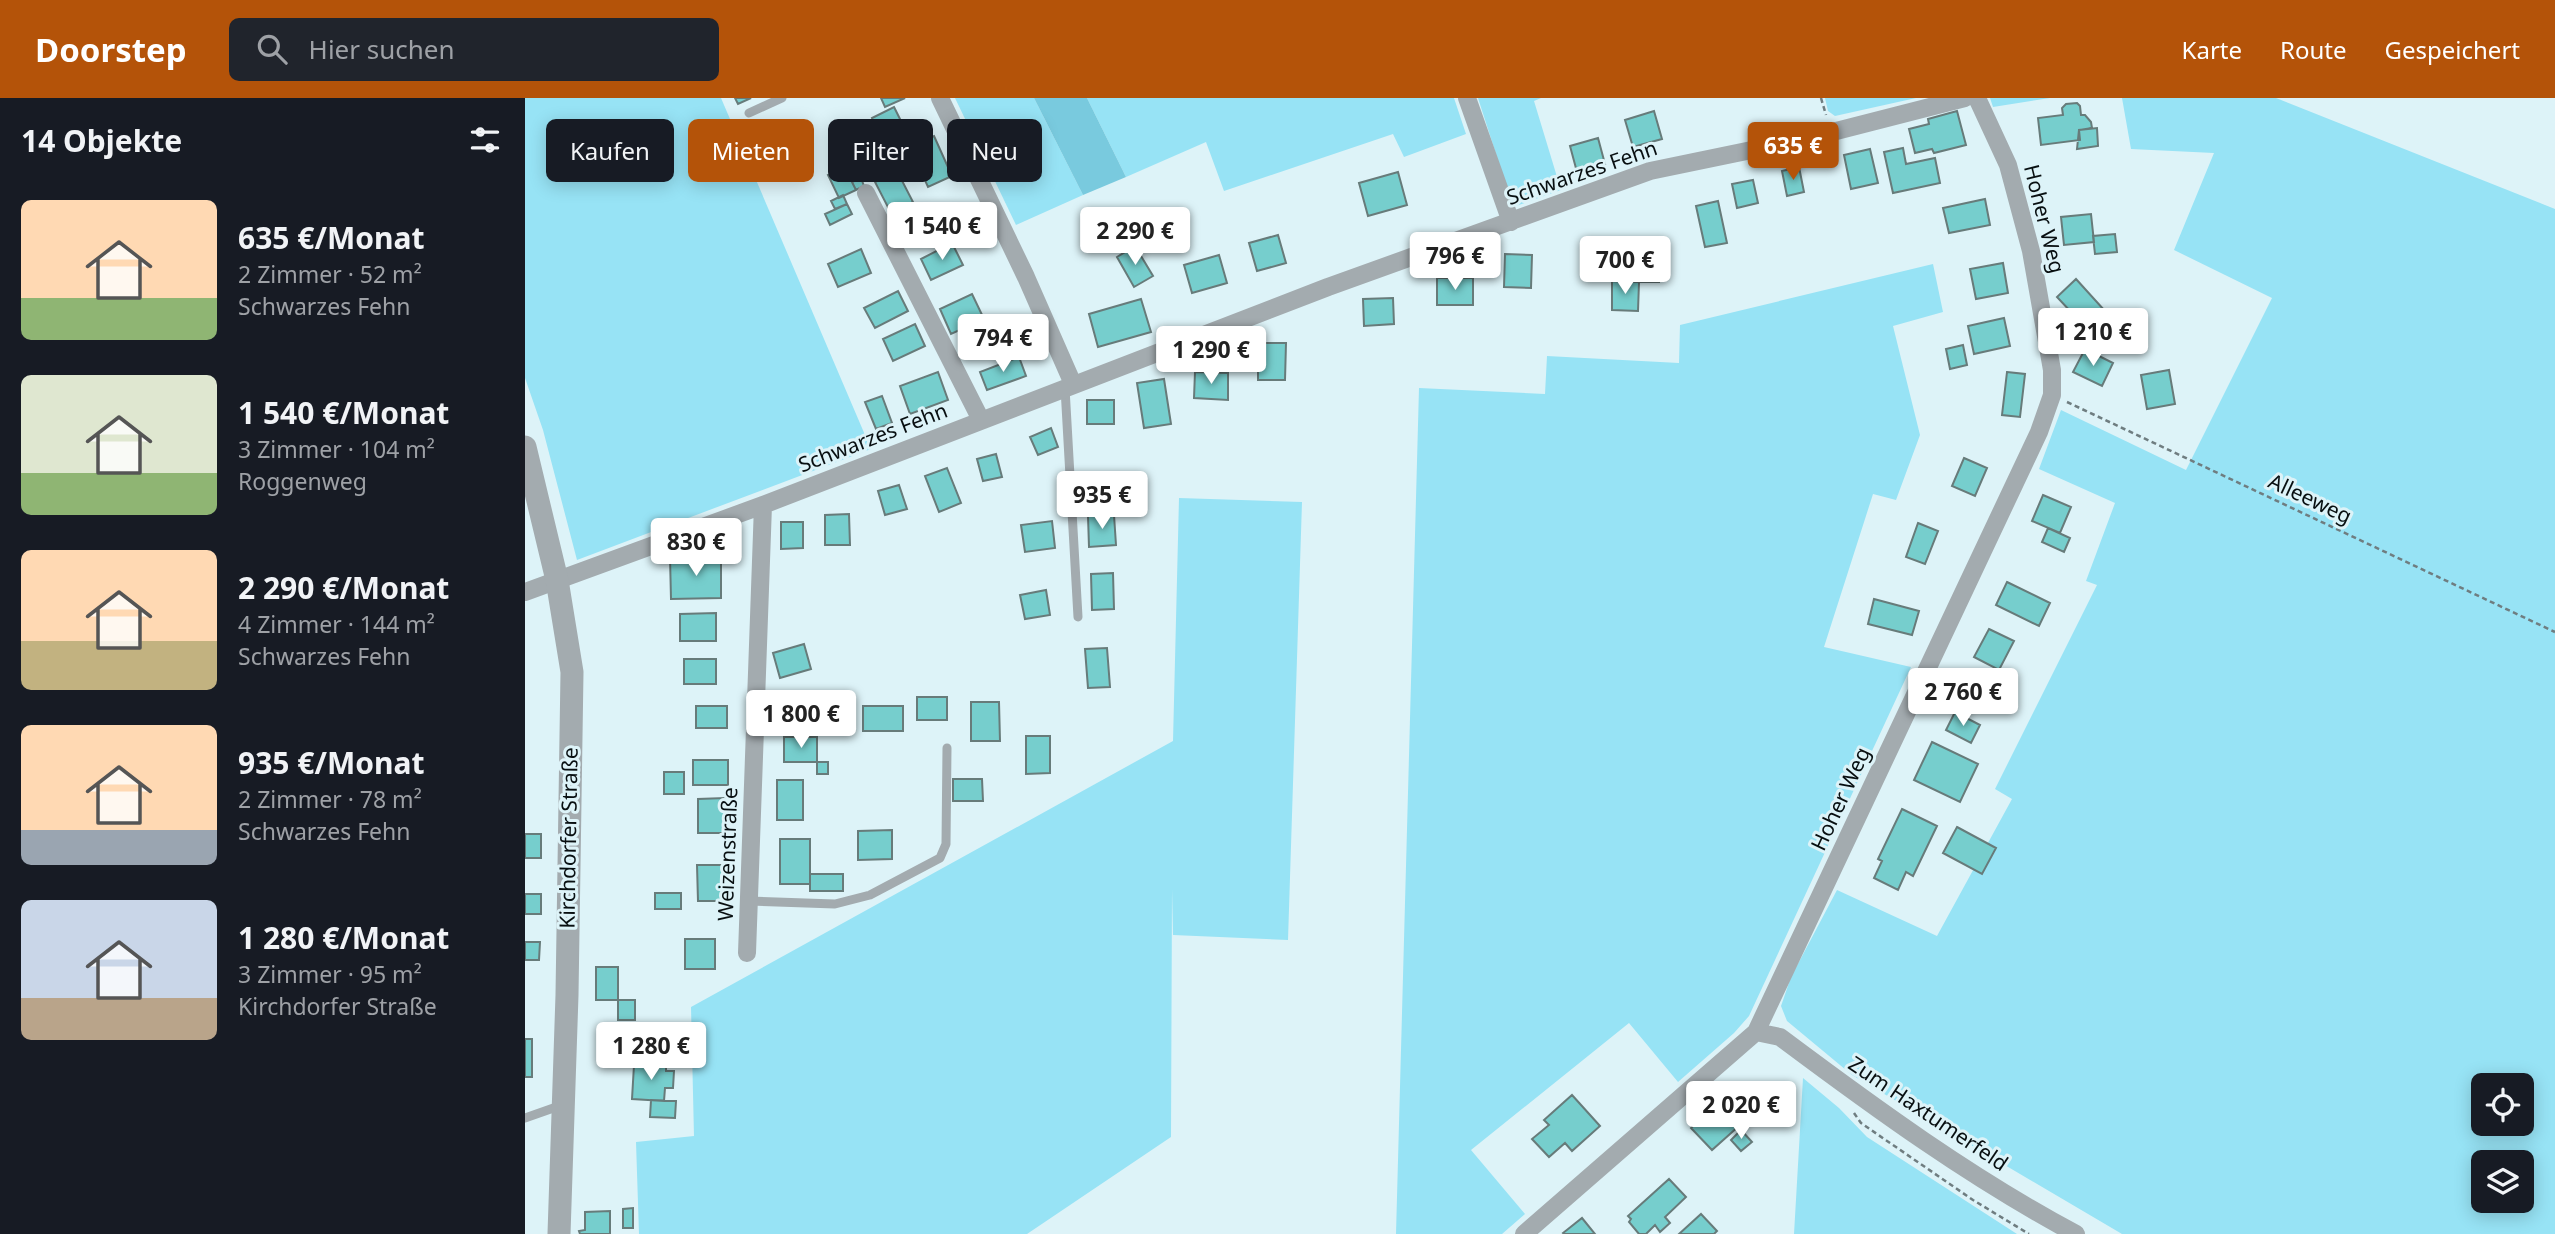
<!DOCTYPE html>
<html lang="de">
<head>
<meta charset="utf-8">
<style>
  :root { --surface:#171b24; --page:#20242c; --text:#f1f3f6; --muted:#9ea1a6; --accent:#b45309 }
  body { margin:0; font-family:"Noto Sans",sans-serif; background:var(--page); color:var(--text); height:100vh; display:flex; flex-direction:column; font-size:26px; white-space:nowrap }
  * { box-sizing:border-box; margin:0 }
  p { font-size:23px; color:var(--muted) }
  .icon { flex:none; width:38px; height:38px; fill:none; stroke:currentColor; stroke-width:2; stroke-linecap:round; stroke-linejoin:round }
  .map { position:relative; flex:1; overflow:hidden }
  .drawer { display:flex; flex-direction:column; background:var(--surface); width:525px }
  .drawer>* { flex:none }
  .hud { position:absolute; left:21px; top:21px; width:665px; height:63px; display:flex; gap:14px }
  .fabs { position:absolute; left:1946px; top:975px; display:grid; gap:14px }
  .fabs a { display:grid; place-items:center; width:63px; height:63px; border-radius:10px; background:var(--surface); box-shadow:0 4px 18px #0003; font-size:35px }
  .price { position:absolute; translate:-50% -60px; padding:0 16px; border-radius:7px; background:#fff; color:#222; font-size:23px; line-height:46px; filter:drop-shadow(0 2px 4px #0008) }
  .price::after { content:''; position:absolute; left:50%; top:42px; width:21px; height:16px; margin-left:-10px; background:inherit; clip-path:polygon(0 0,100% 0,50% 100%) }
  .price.active { background:var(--accent); color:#fff }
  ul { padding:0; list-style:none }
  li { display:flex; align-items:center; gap:21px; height:175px; padding:0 21px }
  li span { display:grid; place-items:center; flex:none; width:196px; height:140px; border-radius:10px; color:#555 }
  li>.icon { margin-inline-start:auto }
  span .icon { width:84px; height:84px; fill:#fffc; stroke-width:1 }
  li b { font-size:30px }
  h2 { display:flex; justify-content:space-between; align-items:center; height:84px; padding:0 21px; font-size:30px }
  .pill { padding:0 24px; border-radius:10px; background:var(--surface); box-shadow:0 4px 18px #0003; font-size:24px; line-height:63px }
  .pill.active { background:var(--accent); color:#fff }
  header { display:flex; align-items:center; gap:42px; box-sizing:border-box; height:98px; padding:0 35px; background:var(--accent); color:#fff }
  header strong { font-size:33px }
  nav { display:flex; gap:38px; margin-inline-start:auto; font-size:24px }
  .search { width:490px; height:63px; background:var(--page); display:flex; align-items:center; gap:18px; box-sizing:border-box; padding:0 24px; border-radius:10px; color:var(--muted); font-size:26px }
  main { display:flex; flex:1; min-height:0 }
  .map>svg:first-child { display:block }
  .green { fill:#97e3f5; fill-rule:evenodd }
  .forest { fill:#79cade }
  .building { fill:#76cecd; stroke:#677b7a; stroke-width:2 }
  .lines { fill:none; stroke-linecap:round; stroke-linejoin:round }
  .path { stroke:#6f7d80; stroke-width:2.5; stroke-dasharray:5 3.5; stroke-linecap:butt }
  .service { stroke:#a3abaf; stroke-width:9 }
  .minor { stroke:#a3abaf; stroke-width:18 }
  .tertiary { stroke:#a3abaf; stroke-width:23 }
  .labels { text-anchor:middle; stroke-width:6; stroke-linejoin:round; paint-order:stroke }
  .street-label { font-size:21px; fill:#080f11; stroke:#ddf3f8 }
</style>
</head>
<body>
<header>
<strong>Doorstep</strong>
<div class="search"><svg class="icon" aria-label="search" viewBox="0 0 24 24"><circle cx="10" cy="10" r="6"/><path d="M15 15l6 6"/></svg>Hier suchen</div>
<nav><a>Karte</a><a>Route</a><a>Gespeichert</a></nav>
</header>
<main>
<section class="drawer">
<h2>14 Objekte<svg class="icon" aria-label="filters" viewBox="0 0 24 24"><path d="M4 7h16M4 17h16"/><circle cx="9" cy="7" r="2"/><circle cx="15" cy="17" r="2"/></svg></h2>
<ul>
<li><span style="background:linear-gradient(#ffd9b3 70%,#8fb573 0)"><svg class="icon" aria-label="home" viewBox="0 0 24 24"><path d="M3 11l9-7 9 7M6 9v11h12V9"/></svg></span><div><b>635 €/Monat</b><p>2 Zimmer · 52 m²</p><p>Schwarzes Fehn</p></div></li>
<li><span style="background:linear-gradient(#dfe7d0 70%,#8fb573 0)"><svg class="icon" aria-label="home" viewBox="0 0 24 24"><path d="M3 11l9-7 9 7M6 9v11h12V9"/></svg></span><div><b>1 540 €/Monat</b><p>3 Zimmer · 104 m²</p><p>Roggenweg</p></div></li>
<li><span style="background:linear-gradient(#ffd9b3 65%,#c2b280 0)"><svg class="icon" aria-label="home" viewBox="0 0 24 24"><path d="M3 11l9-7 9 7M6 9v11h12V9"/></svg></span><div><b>2 290 €/Monat</b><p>4 Zimmer · 144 m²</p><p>Schwarzes Fehn</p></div></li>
<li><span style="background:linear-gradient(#ffd9b3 75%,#9aa5b1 0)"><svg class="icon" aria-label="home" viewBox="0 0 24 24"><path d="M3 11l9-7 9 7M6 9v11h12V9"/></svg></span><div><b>935 €/Monat</b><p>2 Zimmer · 78 m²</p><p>Schwarzes Fehn</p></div></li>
<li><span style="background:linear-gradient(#c9d6e8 70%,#b9a48a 0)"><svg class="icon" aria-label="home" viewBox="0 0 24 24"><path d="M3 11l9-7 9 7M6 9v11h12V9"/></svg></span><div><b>1 280 €/Monat</b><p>3 Zimmer · 95 m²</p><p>Kirchdorfer Straße</p></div></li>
</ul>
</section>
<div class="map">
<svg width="2030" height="1136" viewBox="0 0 2030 1136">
  <rect width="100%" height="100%" fill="#ddf3f8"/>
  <path class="green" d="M0 0H196L346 351 52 462 18 332 0 280Z
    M430 0H509L558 97 491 127Z
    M562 0H929L941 36 879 59 868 36 699 93 681 44 601 79Z
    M953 0H1016L1009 3 1036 92 988 109Z
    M1300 0H1391L1310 18 1303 13Z
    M1465 0H1525L1468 9Z
    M1597 0H1751L2030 111V1136H1597L1327 977 1262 923 1256 908 1266 879 1312 792 1412 838 1487 701 1470 691 1572 487 1561 483 1590 405 1514 371 1536 312 1661 372 1747 200 1649 152 1689 55 1606 51ZM1958 987H1997V1026H1958ZM1958 1064H1997V1102H1958Z
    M1408 166 1418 214 1368 228 1395 337 1371 402 1348 396 1299 549 1386 569 1224 918 1209 935 1153 984 1104 925 946 1052 1000 1116 977 1136H871L894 290 1020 296 1022 258 1154 265 1155 227Z
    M654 400 777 404 763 842 648 837 647 791 646 1039 502 1136H114L111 1044 169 1038 166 909 648 643Z
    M1278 980 1314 1010 1342 1039 1492 1136H1269Z"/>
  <path class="forest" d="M509 0H562L601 79 558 97Z"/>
  <path class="building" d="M210 0H226L213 6Z
    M356 0H380L360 9Z
    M1552 5 1555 8 1556 17H1560L1566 24 1567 30 1554 32 1555 42 1516 47 1513 20 1538 17 1537 10 1541 6Z
    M369 9 378 27 355 38 347 20Z
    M1129 13 1137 41 1108 49 1100 22Z
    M1432 13 1441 47 1409 55 1407 51 1390 55 1384 31 1404 26 1403 21Z
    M1572 30 1573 48 1552 51 1554 32Z
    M409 38 427 78 403 89 385 49Z
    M1073 40 1080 66 1052 74 1045 48Z
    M1378 50 1381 66 1410 60 1415 85 1368 95 1359 54Z
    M1345 51 1353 85 1326 91 1319 57Z
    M324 67 330 82 327 84 331 92 314 100 303 77Z
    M1274 69 1279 94 1262 98 1257 73Z
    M372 73 388 104 366 115 350 84Z
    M873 74 882 107 843 118 834 85Z
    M336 80 339 88 331 92 327 84Z
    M1228 82 1233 105 1212 110 1207 86Z
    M318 97 322 106 310 111 306 103Z
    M1460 101 1465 127 1424 135 1418 110Z
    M1193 103 1202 145 1180 149 1171 108Z
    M322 106 327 116 305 127 300 116Z
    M1566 116 1569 144 1539 147 1536 119Z
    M1590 136 1592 154 1570 156 1568 138Z
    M753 137 761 165 732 173 724 145Z
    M427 145 438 167 406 182 396 161Z
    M610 148 628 178 609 189 592 159Z
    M1103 150H1135L1134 184H1102Z
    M336 151 346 175 313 189 303 166Z
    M980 156 1007 157 1006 190 979 189Z
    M694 157 702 185 667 195 659 167Z
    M1478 165 1483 195 1451 201 1445 171Z
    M912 180H948V207H912Z
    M1551 181 1580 213 1562 231 1532 199Z
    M1087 183 1114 184 1113 213 1087 212Z
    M373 193 383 213 350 230 339 210Z
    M447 196 459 221 426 236 415 211Z
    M868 200 869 226 839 228 838 201Z
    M616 201 626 234 573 249 564 216Z
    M1479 220 1485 248 1449 256 1443 228Z
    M390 226 400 248 368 263 358 241Z
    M733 245H761L760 282H733Z
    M1438 247 1442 267 1425 271 1421 251Z
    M1560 251 1588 265 1577 288 1548 274Z
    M494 259 501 278 462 292 455 274Z
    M1644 272 1650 306 1622 311 1616 277Z
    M413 274 423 302 385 316 375 288Z
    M670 274 703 275V302L669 300Z
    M1482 274 1500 276 1495 319 1477 317Z
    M639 281 646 326 619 330 612 285Z
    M357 298 367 325 351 331 340 304Z
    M562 302H589V326H562Z
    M526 330 533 349 513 357 505 339Z
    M471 356 477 379 458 383 452 361Z
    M1439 360 1462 370 1450 398 1427 388Z
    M422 370 436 405 414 414 400 378Z
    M374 387 382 411 360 417 353 393Z
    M1518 397 1546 409 1535 435 1507 423Z
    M324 416 325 447H300V417Z
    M589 417 591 447 564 449 563 418Z
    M527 423 530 450 500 454 496 427Z
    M256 424H278V450L256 451Z
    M1393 425 1413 433 1400 466 1381 459Z
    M1523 430 1545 440 1539 454 1517 444Z
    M145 459H196V500L146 501Z
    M588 475 589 511 567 512 566 476Z
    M1482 484 1525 505 1514 528 1471 507Z
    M521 492 525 517 500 521 495 497Z
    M1349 501 1394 513 1387 537 1343 526Z
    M191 515V543H155V516Z
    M1464 531 1489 543 1474 572 1449 559Z
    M279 546 286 571 255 580 248 555Z
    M582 550 585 589 563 590 560 551Z
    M159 561H191V586H159Z
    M1437 582 1457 592 1442 620 1422 610Z
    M392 599H422V622H392Z
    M446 604H474L475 643H446Z
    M171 608H202V630H171Z
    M338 608H378V633H338Z
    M1430 614 1455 627 1446 645 1421 632Z
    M501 638H525V675L501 676Z
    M259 639H292V664H259Z
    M1407 644 1453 666 1435 704 1389 682Z
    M168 662H203V687H168Z
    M292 664H303V676H292Z
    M139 674H159V696H139Z
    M428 681H457L458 703H428Z
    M252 682H278V722H252Z
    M200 700V735H173V701Z
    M1377 711 1412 728 1388 778 1381 774 1373 792 1349 780 1357 763 1353 761Z
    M1432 729 1471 750 1457 776 1418 755Z
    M367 732V761L333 762V733Z
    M0 736H16V760H0Z
    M255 741H285V786H255Z
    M172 767H199V803H173Z
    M285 776H318V793H285Z
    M130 795H156V811H130Z
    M0 796H16V816H0Z
    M160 841H190V871H160Z
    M0 844H15L14 862H0Z
    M71 869H93V902H71Z
    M93 902H110V922H93Z
    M0 941H7V979H0Z
    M109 967 141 968V973H149L148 990H140L139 1003 107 1001Z
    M1218 995 1233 1011 1187 1052 1166 1030 1193 1006 1198 1012Z
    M1047 997 1075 1028 1047 1053 1040 1045 1024 1059 1007 1041 1024 1027 1019 1022Z
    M126 1002 151 1003 150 1020 125 1019Z
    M1216 1032 1227 1044 1216 1053 1206 1042Z
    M1144 1081 1161 1099 1140 1119 1145 1125 1135 1134 1130 1127 1121 1136H1114L1104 1124 1106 1121 1103 1118Z
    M108 1110V1130H98V1111Z
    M85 1113V1136H55L54 1133 60 1132V1114Z
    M1176 1116 1192 1133 1189 1136H1154Z
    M1057 1120 1070 1136H1039L1038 1135Z"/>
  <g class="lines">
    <path class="path" d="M1296 0 1301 17
      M1542 304 2030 534
      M1329 1015 1336 1025 1448 1102 1504 1136"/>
    <path class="service" d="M224 15 257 0
      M540 290 553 519
      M225 803 310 806 345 797 415 760 421 746 422 650
      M0 1020 37 1007"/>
    <path class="minor" d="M415 0 501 179 548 286
      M942 0 986 124
      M341 95 456 322
      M0 494 238 407 803 189 1125 73 1280 41 1440 0
      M222 855 238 407
      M1231 934 1255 939C1350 1010 1446 1080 1551 1136
      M999 1136 1231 934 1514 334 1527 297V272L1506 153 1483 67 1452 0"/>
    <path class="tertiary" d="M0 349 32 482 47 574 42 897 34 1136"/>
  </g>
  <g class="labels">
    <g class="street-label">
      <text transform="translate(1057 75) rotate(-19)" y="7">Schwarzes Fehn</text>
      <text transform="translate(1519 121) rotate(76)" y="7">Hoher Weg</text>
      <text transform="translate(348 340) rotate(-21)" y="7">Schwarzes Fehn</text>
      <text transform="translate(1785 401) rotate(25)" y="7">Alleeweg</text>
      <text transform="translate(1316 701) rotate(-65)" y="7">Hoher Weg</text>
      <text transform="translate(44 740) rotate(-89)" y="7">Kirchdorfer Straße</text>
      <text transform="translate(203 756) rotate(-88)" y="7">Weizenstraße</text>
      <text transform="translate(1403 1016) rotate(34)" y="7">Zum Haxtumerfeld</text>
    </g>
  </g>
</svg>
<div class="fabs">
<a><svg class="icon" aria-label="locate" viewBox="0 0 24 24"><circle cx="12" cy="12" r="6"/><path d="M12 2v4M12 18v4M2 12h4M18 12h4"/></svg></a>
<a><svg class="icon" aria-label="layers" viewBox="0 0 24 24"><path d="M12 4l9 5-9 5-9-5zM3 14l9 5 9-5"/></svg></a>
</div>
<b class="price active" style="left:1268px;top:84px">635 €</b>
<b class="price" style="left:417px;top:164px">1 540 €</b>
<b class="price" style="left:610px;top:169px">2 290 €</b>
<b class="price" style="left:930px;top:194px">796 €</b>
<b class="price" style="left:1100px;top:198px">700 €</b>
<b class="price" style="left:1568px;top:270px">1 210 €</b>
<b class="price" style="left:478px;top:276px">794 €</b>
<b class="price" style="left:686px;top:288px">1 290 €</b>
<b class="price" style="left:577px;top:433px">935 €</b>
<b class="price" style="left:171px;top:480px">830 €</b>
<b class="price" style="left:1438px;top:630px">2 760 €</b>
<b class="price" style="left:276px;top:652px">1 800 €</b>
<b class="price" style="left:126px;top:984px">1 280 €</b>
<b class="price" style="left:1216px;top:1043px">2 020 €</b>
<div class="hud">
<a class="pill">Kaufen</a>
<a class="pill active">Mieten</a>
<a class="pill">Filter</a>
<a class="pill">Neu</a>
</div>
</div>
</main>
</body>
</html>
